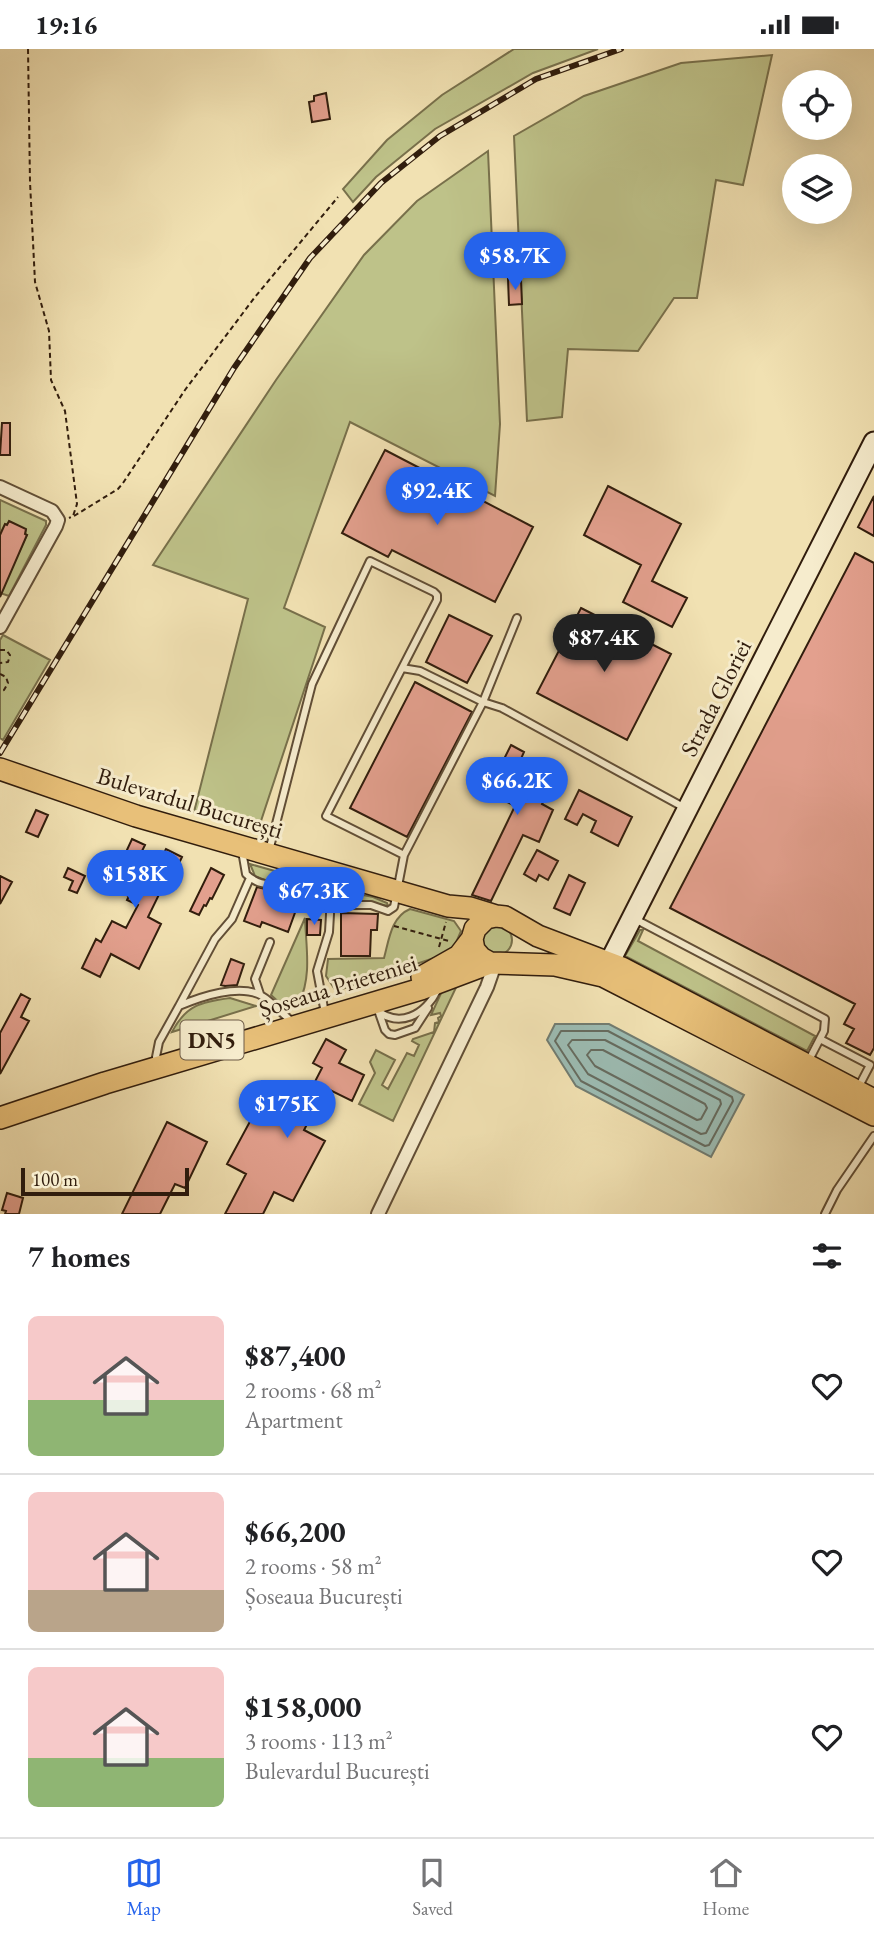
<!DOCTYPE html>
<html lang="en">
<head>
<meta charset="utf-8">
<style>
  :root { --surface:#fff; --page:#f6f6f6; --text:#202124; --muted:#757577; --line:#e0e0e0; --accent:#2563eb }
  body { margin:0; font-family:"EB Garamond",serif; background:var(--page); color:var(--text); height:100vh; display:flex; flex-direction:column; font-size:26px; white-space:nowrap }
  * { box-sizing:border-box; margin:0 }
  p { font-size:23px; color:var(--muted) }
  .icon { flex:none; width:38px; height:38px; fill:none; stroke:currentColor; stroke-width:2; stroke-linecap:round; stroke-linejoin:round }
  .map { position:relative; height:1165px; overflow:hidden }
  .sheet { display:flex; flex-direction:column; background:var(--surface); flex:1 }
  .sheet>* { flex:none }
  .controls { position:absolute; left:782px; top:21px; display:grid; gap:14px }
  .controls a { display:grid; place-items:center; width:70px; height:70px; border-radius:50%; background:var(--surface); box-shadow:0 7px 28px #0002; font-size:35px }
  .scale { position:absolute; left:21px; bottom:18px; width:168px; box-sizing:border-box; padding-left:7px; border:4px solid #311d0d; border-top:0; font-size:19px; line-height:24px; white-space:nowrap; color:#311d0d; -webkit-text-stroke:5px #f6eccd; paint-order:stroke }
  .price { position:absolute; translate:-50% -60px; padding:0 16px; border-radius:24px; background:var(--accent); color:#fff; font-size:23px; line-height:46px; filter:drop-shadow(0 2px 4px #0008) }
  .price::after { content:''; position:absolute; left:50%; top:42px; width:21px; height:16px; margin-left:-10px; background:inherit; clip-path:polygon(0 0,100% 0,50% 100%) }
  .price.active { background:#222; color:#fff }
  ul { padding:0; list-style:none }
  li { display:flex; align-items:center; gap:21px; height:175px; padding:0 28px }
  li+li { border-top:2px solid var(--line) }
  li span { display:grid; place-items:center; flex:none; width:196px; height:140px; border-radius:10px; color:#555 }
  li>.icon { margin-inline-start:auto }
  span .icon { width:84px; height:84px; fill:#fffc; stroke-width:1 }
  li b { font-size:30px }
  h2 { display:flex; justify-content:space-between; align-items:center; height:84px; padding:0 28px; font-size:30px }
  .status { display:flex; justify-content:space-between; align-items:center; height:49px; padding:0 35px; background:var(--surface); direction:ltr }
  .status svg { height:19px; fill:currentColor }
  .menu { display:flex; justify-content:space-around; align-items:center; height:98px; border-top:2px solid var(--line); background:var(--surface); font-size:19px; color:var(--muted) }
  .menu a { display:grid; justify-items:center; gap:4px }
  .menu .active { color:var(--accent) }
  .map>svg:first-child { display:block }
  .green { fill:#bec289; stroke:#78704b; stroke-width:2 }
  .water { fill:#9cbcb3; stroke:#717c71; stroke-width:2 }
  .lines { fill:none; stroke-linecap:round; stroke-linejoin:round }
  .shore { stroke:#666c60; stroke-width:2 }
  .building { fill:#e3a08e; stroke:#311d0d; stroke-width:2 }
  .service-casing { stroke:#614e36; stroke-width:10 }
  .minor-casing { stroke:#614e36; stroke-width:16 }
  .secondary-casing { stroke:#311d0d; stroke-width:23 }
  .primary-casing { stroke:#311d0d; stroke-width:24 }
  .path { stroke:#311d0d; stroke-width:2; stroke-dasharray:5 3.5; stroke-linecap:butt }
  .service { stroke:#f6eccd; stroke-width:6 }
  .minor { stroke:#f6eccd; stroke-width:12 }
  .secondary { stroke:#f6eccd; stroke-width:19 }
  .primary { stroke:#e8c079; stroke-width:21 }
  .rail-casing { stroke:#311d0d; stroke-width:6 }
  .rail { stroke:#f6eccd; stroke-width:3.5; stroke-dasharray:10; stroke-linecap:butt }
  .labels { text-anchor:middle; stroke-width:6; stroke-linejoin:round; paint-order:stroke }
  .shield { fill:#f6eccd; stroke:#6c5b47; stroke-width:2 }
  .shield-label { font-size:23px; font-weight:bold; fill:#311d0d }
  .street-label { font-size:24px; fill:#311d0d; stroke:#f6eccd }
</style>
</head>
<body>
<div class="status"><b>19:16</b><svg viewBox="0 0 49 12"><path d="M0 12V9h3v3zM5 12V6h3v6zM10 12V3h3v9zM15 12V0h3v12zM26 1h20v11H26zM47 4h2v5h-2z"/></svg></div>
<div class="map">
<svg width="874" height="1165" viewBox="0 0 874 1165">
  <rect width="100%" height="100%" fill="#f1e1b2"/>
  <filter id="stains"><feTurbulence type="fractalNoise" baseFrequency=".00286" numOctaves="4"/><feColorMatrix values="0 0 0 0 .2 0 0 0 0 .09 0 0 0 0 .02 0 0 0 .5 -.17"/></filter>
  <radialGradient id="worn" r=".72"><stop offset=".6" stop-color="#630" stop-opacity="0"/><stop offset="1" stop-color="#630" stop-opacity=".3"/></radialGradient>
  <path class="green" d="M514 0H598L533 24 435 80 376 128 353 153 343 140 387 91 442 46Z
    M772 6 743 136 716 131 697 249H674L638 302 568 300 562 368 527 372 514 87 584 47 681 14Z
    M488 102 500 375 495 447 350 373 284 559 325 578 258 781 194 763 248 550 153 516 276 331 364 206 417 152Z
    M0 451 46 472V476L9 547 0 544 27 486 25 485 26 481 9 473 7 476 5 475 0 486Z
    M3 586 50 611 3 691 0 689V591Z
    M250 815 289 826 267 832 255 827Z
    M308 831 315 835 317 840 308 862 297 858 300 849 286 843Z
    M339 841 373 848 387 854 388 857 363 852H342L339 850Z
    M410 860 454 872 461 882 452 903 336 942 326 927 328 910 384 909C389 891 391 868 410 860Z
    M305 869C306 898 312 927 299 954L283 957 271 946Z
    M482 891a15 15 0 1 1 30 0a15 15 0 1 1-30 0Z
    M640 881H643L638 892 815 987 807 1002 625 907Z
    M460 930 393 1072 359 1055 375 1024 370 1013 376 1001 395 1011 382 1036 388 1040 407 1004 414 1007 419 996 412 992 413 990 434 983 435 974 439 973 438 969 441 967 440 964 431 966 443 940Z
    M230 949 256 957 172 983C186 956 201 953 230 949Z"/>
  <path class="water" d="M555 975H609L744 1046 711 1108 576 1037 547 991Z"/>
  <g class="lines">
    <path class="shore" d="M561 982H608L732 1048 733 1052 709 1096 705 1097 581 1032 555 992Z
      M572 991H605L720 1051 721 1055 706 1084 701 1085 588 1025 568 996Z
      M591 1001H603L705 1055 707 1059 701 1070 697 1071 595 1017 587 1006Z"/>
  </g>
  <path class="building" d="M326 44 330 70 312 73 309 53 314 52V47Z
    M508 230H521L522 255 509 256Z
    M2 374H10V406H0Z
    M385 401 533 478 495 553 392 501 388 508 342 484Z
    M608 437 681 475 652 532 687 549 672 578 623 553 641 516 584 486Z
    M874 447V487L858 478Z
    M9 472 26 480 25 485 27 486 0 548V486L5 475 7 476Z
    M855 504 874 514V999L870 1006 846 994 854 980 844 975 855 955 670 859Z
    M581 559 671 605 627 691 537 644Z
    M449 566 492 587 467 634 426 613Z
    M415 633 472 663 407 788 350 759Z
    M511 696 524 703 520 712 555 728 542 755 553 761 539 793 523 786 491 852 472 846 515 757 493 746 510 711 505 708Z
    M579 741 632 768 618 797 591 783 596 772 583 765 577 776 565 770Z
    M36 761 48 766 38 788 26 783Z
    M132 790 145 796 142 802 160 811 166 800 182 808 171 831 167 829 148 868 161 875 139 920 111 905 100 928 82 919 96 890 101 893 112 872 126 879 138 856 127 851 129 847 124 845 135 822 120 816Z
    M537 801 558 812 548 831 539 826 536 832 524 825Z
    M68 819 85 827 77 844 69 841 73 832 64 828Z
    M211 819 224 826 212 850 210 849 206 857 204 856 199 866 190 862Z
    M569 826 585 834 570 866 554 859Z
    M0 827 12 833 0 855Z
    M257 838 274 842 272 848 297 858 288 883 262 873 260 878 244 872Z
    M341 864 378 865 377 881H371L370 907H341Z
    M307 870 321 871 320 886H307Z
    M231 910 244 915 237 936 225 937 221 936Z
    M21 945 30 950 21 968 29 972 0 1025V984Z
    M326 990 346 1001 339 1014 364 1026 352 1052 326 1039 304 1081 325 1092 293 1152 274 1143 263 1165H225L246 1125 227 1115 254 1065 262 1069 265 1063 281 1072 292 1053 302 1058 322 1019 313 1014Z
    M167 1073 207 1093 185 1139 175 1135 160 1165H122Z
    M7 1144 23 1149 19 1165H5L6 1162 2 1161Z"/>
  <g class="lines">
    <defs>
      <path id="service" d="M517 569 483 653 502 659 685 759
        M242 802 246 825C264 843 290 835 305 819
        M269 802 312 635 370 512 434 543 437 546V551L326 767 404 806
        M331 856H371L388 862 394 858 404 806 483 653 420 622 402 619
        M633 869 825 970 824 982 809 1011
        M260 945 255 930 270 893
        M179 957 215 890 232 870 250 829
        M324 959 317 922 329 883 332 829
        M374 959C399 981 425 966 438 940
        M379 964 385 981 389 985 395 986 415 979 428 959
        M820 990 870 1016 858 1039
        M156 1008 159 993 179 957C200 948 240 934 262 947 271 952 279 962 288 969
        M825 1165 837 1141 874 1087"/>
      <path id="minor" d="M0 438 52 462 58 471 56 477 0 578
        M378 1165 487 938 495 915"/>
      <path id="secondary" d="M603 926 874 393"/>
      <path id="primary" d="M0 720 136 767 448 857 470 859 496 867
        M422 928 459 907 472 890
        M874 1051 622 919 538 887 505 868 496 867 486 869 475 880 472 890 474 901 481 909 490 914 555 916 603 927 874 1066
        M0 1069 105 1034 421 940 490 914"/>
    </defs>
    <use href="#service" class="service-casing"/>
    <use href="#minor" class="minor-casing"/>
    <use href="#secondary" class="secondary-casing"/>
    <use href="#primary" class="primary-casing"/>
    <path class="path" d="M28 0 30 133 35 233 49 282 51 331 65 362 77 455 73 467 69 469
      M74 467 118 440 123 434 185 341 255 248 338 148
      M0 601H6L10 606 8 613 0 614
      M0 625 6 628 8 634 4 641 0 642
      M394 877 449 892
      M439 898 446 873"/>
    <use href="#service" class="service"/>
    <use href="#minor" class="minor"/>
    <use href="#secondary" class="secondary"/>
    <use href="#primary" class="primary"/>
    <defs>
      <path id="rail" d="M0 704 234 319 310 209 381 134 440 87 536 30 621 0"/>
    </defs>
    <use href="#rail" class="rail-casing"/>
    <use href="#rail" class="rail"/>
  </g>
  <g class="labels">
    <rect class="shield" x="180.5" y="971.5" width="63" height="39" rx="5"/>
    <g class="shield-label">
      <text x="212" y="999">DN5</text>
    </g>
    <g class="street-label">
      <text transform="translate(716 649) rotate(-63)" y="8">Strada Gloriei</text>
      <text transform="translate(190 754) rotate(17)" y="8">Bulevardul București</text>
      <text transform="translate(338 937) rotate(-17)" y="8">Șoseaua Prieteniei</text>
    </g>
  </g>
  <rect width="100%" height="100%" filter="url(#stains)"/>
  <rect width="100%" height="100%" fill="url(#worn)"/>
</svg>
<div class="controls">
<a><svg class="icon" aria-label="locate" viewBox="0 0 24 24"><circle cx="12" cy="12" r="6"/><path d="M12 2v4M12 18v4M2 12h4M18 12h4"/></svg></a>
<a><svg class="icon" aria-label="layers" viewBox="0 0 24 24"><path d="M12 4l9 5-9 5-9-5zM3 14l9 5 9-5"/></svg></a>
</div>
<div class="scale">100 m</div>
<b class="price" style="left:515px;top:243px">$58.7K</b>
<b class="price" style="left:437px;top:478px">$92.4K</b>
<b class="price active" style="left:604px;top:625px">$87.4K</b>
<b class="price" style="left:517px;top:768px">$66.2K</b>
<b class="price" style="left:135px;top:861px">$158K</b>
<b class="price" style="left:314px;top:878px">$67.3K</b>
<b class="price" style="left:287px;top:1091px">$175K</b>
</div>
<section class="sheet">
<h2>7 homes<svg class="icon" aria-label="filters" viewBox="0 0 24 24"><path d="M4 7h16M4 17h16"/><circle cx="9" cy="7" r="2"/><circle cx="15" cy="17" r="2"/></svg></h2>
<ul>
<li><span style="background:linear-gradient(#f6c9c9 60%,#8fb573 0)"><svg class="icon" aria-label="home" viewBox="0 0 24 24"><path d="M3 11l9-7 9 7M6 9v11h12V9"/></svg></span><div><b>$87,400</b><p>2 rooms · 68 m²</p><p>Apartment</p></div><svg class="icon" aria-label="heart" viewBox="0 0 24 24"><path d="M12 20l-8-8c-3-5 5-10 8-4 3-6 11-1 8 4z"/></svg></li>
<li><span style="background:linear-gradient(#f6c9c9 70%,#b9a48a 0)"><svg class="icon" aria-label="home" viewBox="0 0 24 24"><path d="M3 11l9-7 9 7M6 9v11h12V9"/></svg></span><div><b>$66,200</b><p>2 rooms · 58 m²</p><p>Șoseaua București</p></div><svg class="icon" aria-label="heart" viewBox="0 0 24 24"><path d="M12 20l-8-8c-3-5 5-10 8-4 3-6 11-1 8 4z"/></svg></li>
<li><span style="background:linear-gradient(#f6c9c9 65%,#8fb573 0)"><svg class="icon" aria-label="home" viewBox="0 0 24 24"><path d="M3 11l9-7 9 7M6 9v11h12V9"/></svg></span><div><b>$158,000</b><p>3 rooms · 113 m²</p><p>Bulevardul București</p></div><svg class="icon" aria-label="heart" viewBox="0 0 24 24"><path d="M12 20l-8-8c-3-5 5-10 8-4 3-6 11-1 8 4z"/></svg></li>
</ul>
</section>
<nav class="menu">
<a class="active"><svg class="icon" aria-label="map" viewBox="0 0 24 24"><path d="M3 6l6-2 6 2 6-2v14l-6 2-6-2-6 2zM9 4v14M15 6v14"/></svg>Map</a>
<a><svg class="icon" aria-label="saved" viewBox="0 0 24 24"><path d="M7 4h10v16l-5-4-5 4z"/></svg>Saved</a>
<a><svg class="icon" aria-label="home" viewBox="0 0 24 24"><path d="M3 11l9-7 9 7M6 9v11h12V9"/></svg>Home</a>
</nav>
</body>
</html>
